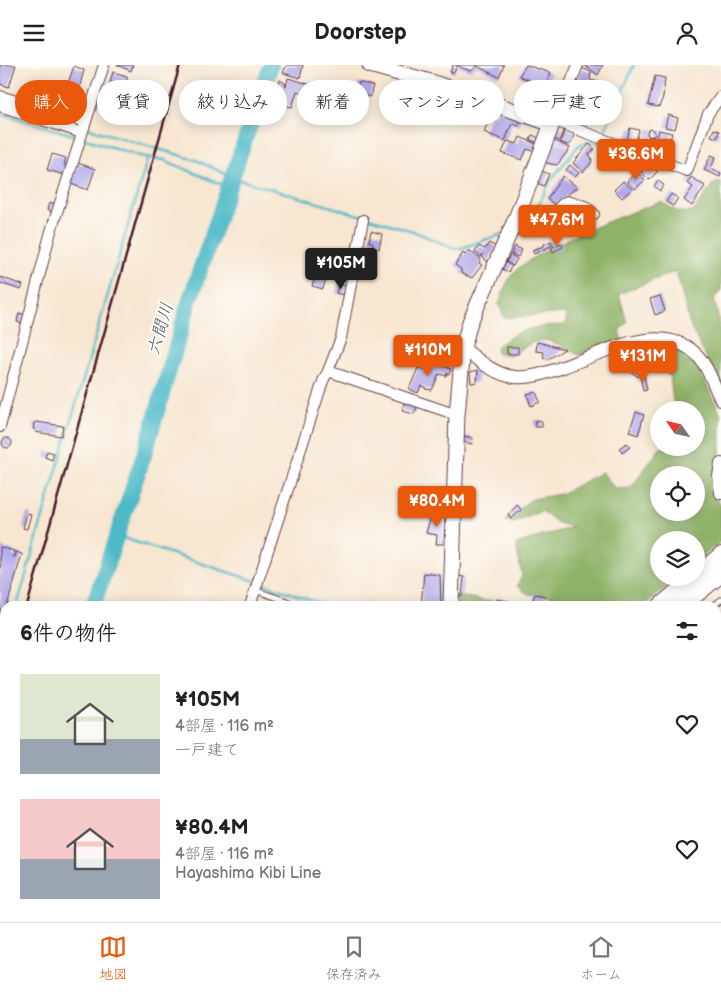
<!DOCTYPE html>
<html lang="ja">
<head>
<meta charset="utf-8">
<style>
  :root { --surface:#fff; --page:#f2f2f2; --text:#222; --muted:#767676; --line:#e0e0e0; --accent:#ea580c }
  body { margin:0; font-family:"Balsamiq Sans","Klee One",sans-serif; background:var(--page); color:var(--text); height:100vh; display:flex; flex-direction:column; font-size:19px; white-space:nowrap }
  * { box-sizing:border-box; margin:0 }
  p { font-size:16px; color:var(--muted) }
  .icon { flex:none; width:28px; height:28px; fill:none; stroke:currentColor; stroke-width:2; stroke-linecap:round; stroke-linejoin:round }
  .map { position:relative; flex:1; overflow:hidden }
  .details { position:absolute; left:0px; top:536px; width:721px; height:321px; display:flex; flex-direction:column; background:var(--surface); border-radius:15px 15px 0 0; box-shadow:0 2px 12px #0003 }
  .details>* { flex:none }
  .hud { position:absolute; left:15px; top:15px; width:691px; height:45px; display:flex; gap:10px }
  .needle { width:32px; rotate:304deg }
  .tools { position:absolute; left:650px; top:336px; display:grid; gap:10px }
  .tools a { display:grid; place-items:center; width:55px; height:55px; border-radius:50%; background:var(--surface); box-shadow:0 2px 12px #0003; font-size:25px }
  .price { position:absolute; translate:-50% -42px; padding:0 11px; border-radius:5px; background:var(--accent); color:#fff; font-size:16px; line-height:32px; filter:drop-shadow(0 1px 2px #0008) }
  .price::after { content:''; position:absolute; left:50%; top:30px; width:15px; height:11px; margin-left:-8px; background:inherit; clip-path:polygon(0 0,100% 0,50% 100%) }
  .price.selected { background:#222; color:#fff }
  ul { padding:0; list-style:none }
  li { display:flex; align-items:center; gap:15px; height:125px; padding:0 20px }
  li span { display:grid; place-items:center; flex:none; width:140px; height:100px; border-radius:0px; color:#555 }
  li>.icon { margin-inline-start:auto }
  span .icon { width:60px; height:60px; fill:#fffc; stroke-width:1 }
  li b { font-size:21px }
  h2 { display:flex; justify-content:space-between; align-items:center; height:60px; padding:0 20px; font-size:21px }
  .chip { padding:0 18px; border-radius:22px; background:var(--surface); box-shadow:0 2px 12px #0003; font-size:18px; line-height:45px }
  .chip.selected { background:var(--accent); color:#fff }
  header { display:flex; justify-content:space-between; align-items:center; height:65px; padding:0 20px; background:var(--surface); font-size:22px; font-weight:600 }
  .dock { display:flex; justify-content:space-around; align-items:center; height:70px; border-top:1px solid var(--line); background:var(--surface); font-size:14px; color:var(--muted) }
  .dock a { display:grid; justify-items:center; gap:2px }
  .dock .selected { color:var(--accent) }
  .map>svg:first-child { display:block }
  .forest { fill:#8eb268; stroke:#6c684a; fill-rule:evenodd }
  .lines { fill:none; stroke-linecap:round; stroke-linejoin:round }
  .stream { stroke:#4db9c7; stroke-width:2.5 }
  .river { stroke:#4db9c7; stroke-width:16 }
  .building { fill:#afa6ea }
  .service-casing { stroke:#643d44; stroke-width:7 }
  .minor-casing { stroke:#643d44; stroke-width:12 }
  .tertiary-casing { stroke:#643d44; stroke-width:14 }
  .secondary-casing { stroke:#643d44; stroke-width:17 }
  .primary-casing { stroke:#643d44; stroke-width:18 }
  .service { stroke:#fff; stroke-width:5 }
  .minor { stroke:#fff; stroke-width:10 }
  .tertiary { stroke:#fff; stroke-width:12 }
  .secondary { stroke:#fff; stroke-width:15 }
  .primary { stroke:#fff; stroke-width:16 }
  .rail { stroke:#4a1f2b; stroke-width:2.5 }
  .labels { text-anchor:middle; stroke-width:4; stroke-linejoin:round; paint-order:stroke }
  .water-label { font-size:18px; font-style:italic; fill:#4b5d69; stroke:#fdfcf7 }
</style>
</head>
<body>
<header><svg class="icon" aria-label="menu" viewBox="0 0 24 24"><path d="M4 6h16M4 12h16M4 18h16"/></svg>Doorstep<svg class="icon" aria-label="person" viewBox="0 0 24 24"><circle cx="12" cy="8" r="4"/><path d="M4 21q1-7 8-7t8 7"/></svg></header>
<div class="map">
<svg width="721" height="857" viewBox="0 0 721 857">
  <rect width="100%" height="100%" fill="#fdfcf7"/>
  <filter id="ink" filterUnits="userSpaceOnUse"><feTurbulence type="fractalNoise" baseFrequency=".02" numOctaves="2"/><feDisplacementMap in="SourceGraphic" scale="10" xChannelSelector="R" yChannelSelector="G"/><feConvolveMatrix kernelMatrix="1 2 1 2 8 2 1 2 1" color-interpolation-filters="sRGB"/></filter>
  <filter id="wash" filterUnits="userSpaceOnUse"><feTurbulence type="fractalNoise" baseFrequency=".0096" numOctaves="4" result="noise"/><feDisplacementMap in="SourceGraphic" scale="20" xChannelSelector="R" yChannelSelector="G"/><feGaussianBlur stdDeviation="1.12" result="paint"/><feColorMatrix in="noise" values="0 0 0 0 0 0 0 0 0 0 0 0 0 0 0 0 0 1.4 0 .05"/><feComposite in="paint" operator="in"/></filter>
  <g filter="url(#wash)">
    <rect width="100%" height="100%" fill="#f7e6d0"/>
    <path class="forest" d="M721 116V225L714 233 721 266V321L691 263 676 206 619 229 627 258 619 266 622 275 579 290C544 271 543 270 509 291L497 289 496 282C517 264 539 260 566 260V248L504 253 499 239C502 231 505 221 509 214 525 186 628 148 661 137L678 147H693L712 120Z
      M656 278 672 279 695 296 721 350V384L713 412 715 430 721 441V476L696 497V475H659V512L677 513 643 541H552L551 531 528 529 517 521 522 511 516 479 573 462 555 457 542 446 514 458 504 456 532 434 561 429 602 407 615 424 631 423 660 383 696 382V345H674L670 311 636 283ZM659 410H696V448H659Z
      M457 530 484 536 492 535 495 541H456Z
      M721 639V857H666L669 853 716 852V644Z
      M288 852H415L422 857H286Z"/>
    <g class="lines">
      <path class="stream" d="M30 46 82 62
        M0 48 73 70
        M87 63 196 95 234 113 413 166 453 183H462L502 169
        M603 70 634 0
        M83 73 140 91 164 95 230 123
        M534 150 550 116 578 81C588 74 597 78 608 81
        M517 164 529 157
        M117 471 255 516
        M261 518 328 541
        M17 541 148 92
        M0 599 5 581
        M547 852 557 857"/>
      <path class="river" d="M93 541 146 384 190 234 271 0
        M0 813 5 798"/>
    </g>
    <g id="blocks">
      <path class="building" d="M0 0H16L9 22 0 19Z
        M117 0H133L131 6Z
        M288 0H303L300 13 283 8 286 1Z
        M453 0H504L499 12 477 1 471 6 457 1 454 8 450 7Z
        M526 0 551 8 545 22 519 11Z
        M584 0H603L598 10Z
        M74 1 84 5 79 24 67 21Z
        M582 3 591 7 590 15 599 17 596 25 577 17Z
        M113 7 127 11V22L110 17Z
        M655 11 665 13 663 32 659 42 648 40Z
        M288 13 312 20 309 30 297 26 292 42 272 38 280 15 285 18 286 22Z
        M359 17 373 21 370 32 356 27Z
        M414 17 440 25 437 33 412 24Z
        M110 19 121 23 118 34 106 31Z
        M579 21 597 28 593 36 587 43 582 54 573 50 571 53 563 51 566 43 571 45 572 42 567 40 571 31 576 34Z
        M316 22 324 24 321 36 313 33Z
        M401 22 424 29 416 44 396 39Z
        M445 26 452 29 450 41 456 43 451 56 428 48 432 40 439 43Z
        M109 34 119 37 115 49 103 44 105 35 108 36Z
        M306 40 313 42 310 48 303 46Z
        M498 44 521 54 518 61 512 58 505 76 484 67 491 49 496 50Z
        M668 50 678 53 675 64 665 62Z
        M558 61 564 64 559 76 553 73Z
        M566 63 575 67 571 78 568 80 560 77Z
        M630 63 639 65 635 80 626 78Z
        M714 64 719 66 717 73 711 71Z
        M647 68a4 4 0 1 1 8 0a4 4 0 1 1-8 0Z
        M659 65 672 68 667 86 659 84 655 80Z
        M532 70 542 74 540 79 530 75Z
        M520 72 539 80 536 87 527 84 522 95 502 88 507 76 517 79Z
        M649 72 653 73 649 84 643 83 645 75 648 76Z
        M553 75 570 83 557 100 542 97Z
        M589 79 595 84 589 89 592 94 591 98 583 107 573 98Z
        M652 81 669 89 666 95 649 87Z
        M613 88 620 92 615 99 609 95Z
        M52 89 66 93 64 100 68 101 65 110 47 105Z
        M711 90 716 92 711 103 721 108 720 112 704 105Z
        M78 98 95 104 88 125 71 119Z
        M651 98 658 106 649 115 641 107Z
        M570 100 579 108 575 112 566 105Z
        M542 106 549 109 544 121 537 118Z
        M637 107 645 115 635 124 627 116Z
        M563 111 577 122 555 140 547 134Z
        M691 112 705 121 692 141 684 135 693 122 687 118Z
        M623 116 632 124 622 133 614 125Z
        M658 116 664 120 660 126 654 121Z
        M671 129 678 133 673 141 666 137Z
        M49 138 55 139 52 147 47 145Z
        M371 166 382 169 379 184 373 182V178L369 176Z
        M551 176 553 180 534 189 532 185 544 181V179Z
        M489 178 496 182 488 197 482 192 483 189 481 192 475 187 479 181 485 184Z
        M561 178 563 182 553 187 551 183Z
        M515 181 522 185 518 192 511 189Z
        M468 186H470L481 194 479 198 482 200 472 213 461 208V204L455 200 463 188 465 190Z
        M510 190 517 194 513 201 506 197Z
        M506 197 512 201 508 207 502 204Z
        M319 201 329 204 323 224 312 221Z
        M0 212 23 220 21 225 0 218Z
        M339 219 346 221 343 230 336 228Z
        M660 231 665 246 655 250 650 234Z
        M19 248 26 250 23 259 17 257Z
        M537 277 565 284 548 294 543 293 544 287 536 286Z
        M507 282H518V289H507Z
        M630 295 643 307 638 312 626 303 629 299 620 301 619 297Z
        M431 296 451 304 449 309 447 308 446 311 439 309 432 325 425 324V322L421 321 418 328 409 324 418 303 424 305 426 301 429 303Z
        M478 305 477 317 471 318 470 307Z
        M640 310H644L647 325 643 326Z
        M536 327 540 337 531 341 527 329Z
        M404 338 417 342 414 349 402 346Z
        M636 347 644 350 638 370 629 367Z
        M535 355 542 356V362H535Z
        M37 357 63 361 61 371 35 367 36 364H33L34 358Z
        M465 371 473 373 472 379 463 377Z
        M2 378a5 5 0 1 1 10 0a5 5 0 1 1-10 0Z
        M627 378 630 382 622 388 619 383Z
        M47 386 54 388 52 395 45 392Z
        M517 440 521 445 511 454 508 450Z
        M27 448 31 449 27 464 23 463Z
        M432 448 445 453 444 479H436L437 470 426 468Z
        M0 482 14 486 13 491 15 492 16 487 22 489 7 541H5L1 565Z
        M424 508 440 510 441 541H421Z
        M459 511 464 512 462 531H458Z
        M535 529 545 531 544 541H531Z
        M497 534 509 536V541H496Z
        M182 852H206L202 857H182L180 855Z"/>
    </g>
  </g>
  <g filter="url(#ink)">
    <use href="#blocks" fill-opacity="0" stroke="#643d44" stroke-width="1"/>
    <g class="lines">
      <defs>
        <path id="service" d="M254 525 287 536 295 541
          M713 541 721 535
          M716 611H721"/>
        <path id="minor" d="M0 31 86 57
          M0 41 82 68
          M555 56 687 106 708 49 721 31
          M552 59 555 56 578 0
          M517 151C529 153 539 156 550 150 557 146 560 139 567 136L585 141 594 149
          M328 306 341 273 363 155
          M0 362 51 166 104 0
          M250 541 323 316 328 306 457 350
          M425 852 432 857"/>
        <path id="tertiary" d="M463 283C478 295 495 310 515 312 531 314 548 307 563 302 603 288 663 254 698 291 709 303 714 321 721 335
          M721 399 719 411 721 428
          M168 857 172 852"/>
        <path id="secondary" d="M370 0 434 18 552 59 517 151 470 257 463 283 457 350 451 541
          M536 852 538 857"/>
        <path id="primary" d="M696 511 721 490
          M660 541 694 512
          M682 541 721 509
          M0 652 5 653
          M0 665H5"/>
      </defs>
      <use href="#service" class="service-casing"/>
      <use href="#minor" class="minor-casing"/>
      <use href="#tertiary" class="tertiary-casing"/>
      <use href="#secondary" class="secondary-casing"/>
      <use href="#primary" class="primary-casing"/>
      <use href="#service" class="service"/>
      <use href="#minor" class="minor"/>
      <use href="#tertiary" class="tertiary"/>
      <use href="#secondary" class="secondary"/>
      <use href="#primary" class="primary"/>
      <path class="rail" d="M27 541 180 0
        M0 635 5 617
        M0 652 5 634"/>
    </g>
  </g>
  <g class="labels">
    <g class="water-label">
      <text transform="translate(160 264) rotate(-74)" y="6">六間川</text>
    </g>
  </g>
</svg>
<div class="tools">
<a><svg class="needle" viewBox="-14 -14 28 28"><path d="M0-13l5 13h-10z" fill="#e53935"/><path d="M0 13l5-13h-10z" fill="#767676"/></svg></a>
<a><svg class="icon" aria-label="locate" viewBox="0 0 24 24"><circle cx="12" cy="12" r="6"/><path d="M12 2v4M12 18v4M2 12h4M18 12h4"/></svg></a>
<a><svg class="icon" aria-label="layers" viewBox="0 0 24 24"><path d="M12 4l9 5-9 5-9-5zM3 14l9 5 9-5"/></svg></a>
</div>
<b class="price" style="left:636px;top:116px">¥36.6M</b>
<b class="price" style="left:557px;top:182px">¥47.6M</b>
<b class="price selected" style="left:341px;top:225px">¥105M</b>
<b class="price" style="left:428px;top:312px">¥110M</b>
<b class="price" style="left:643px;top:318px">¥131M</b>
<b class="price" style="left:437px;top:463px">¥80.4M</b>
<div class="hud">
<a class="chip selected">購入</a>
<a class="chip">賃貸</a>
<a class="chip">絞り込み</a>
<a class="chip">新着</a>
<a class="chip">マンション</a>
<a class="chip">一戸建て</a>
</div>
<section class="details">
<h2>6件の物件<svg class="icon" aria-label="filters" viewBox="0 0 24 24"><path d="M4 7h16M4 17h16"/><circle cx="9" cy="7" r="2"/><circle cx="15" cy="17" r="2"/></svg></h2>
<ul>
<li><span style="background:linear-gradient(#dfe7d0 65%,#9aa5b1 0)"><svg class="icon" aria-label="home" viewBox="0 0 24 24"><path d="M3 11l9-7 9 7M6 9v11h12V9"/></svg></span><div><b>¥105M</b><p>4部屋 · 116 m²</p><p>一戸建て</p></div><svg class="icon" aria-label="heart" viewBox="0 0 24 24"><path d="M12 20l-8-8c-3-5 5-10 8-4 3-6 11-1 8 4z"/></svg></li>
<li><span style="background:linear-gradient(#f6c9c9 60%,#9aa5b1 0)"><svg class="icon" aria-label="home" viewBox="0 0 24 24"><path d="M3 11l9-7 9 7M6 9v11h12V9"/></svg></span><div><b>¥80.4M</b><p>4部屋 · 116 m²</p><p>Hayashima Kibi Line</p></div><svg class="icon" aria-label="heart" viewBox="0 0 24 24"><path d="M12 20l-8-8c-3-5 5-10 8-4 3-6 11-1 8 4z"/></svg></li>
</ul>
</section>
</div>
<nav class="dock">
<a class="selected"><svg class="icon" aria-label="map" viewBox="0 0 24 24"><path d="M3 6l6-2 6 2 6-2v14l-6 2-6-2-6 2zM9 4v14M15 6v14"/></svg>地図</a>
<a><svg class="icon" aria-label="saved" viewBox="0 0 24 24"><path d="M7 4h10v16l-5-4-5 4z"/></svg>保存済み</a>
<a><svg class="icon" aria-label="home" viewBox="0 0 24 24"><path d="M3 11l9-7 9 7M6 9v11h12V9"/></svg>ホーム</a>
</nav>
</body>
</html>
